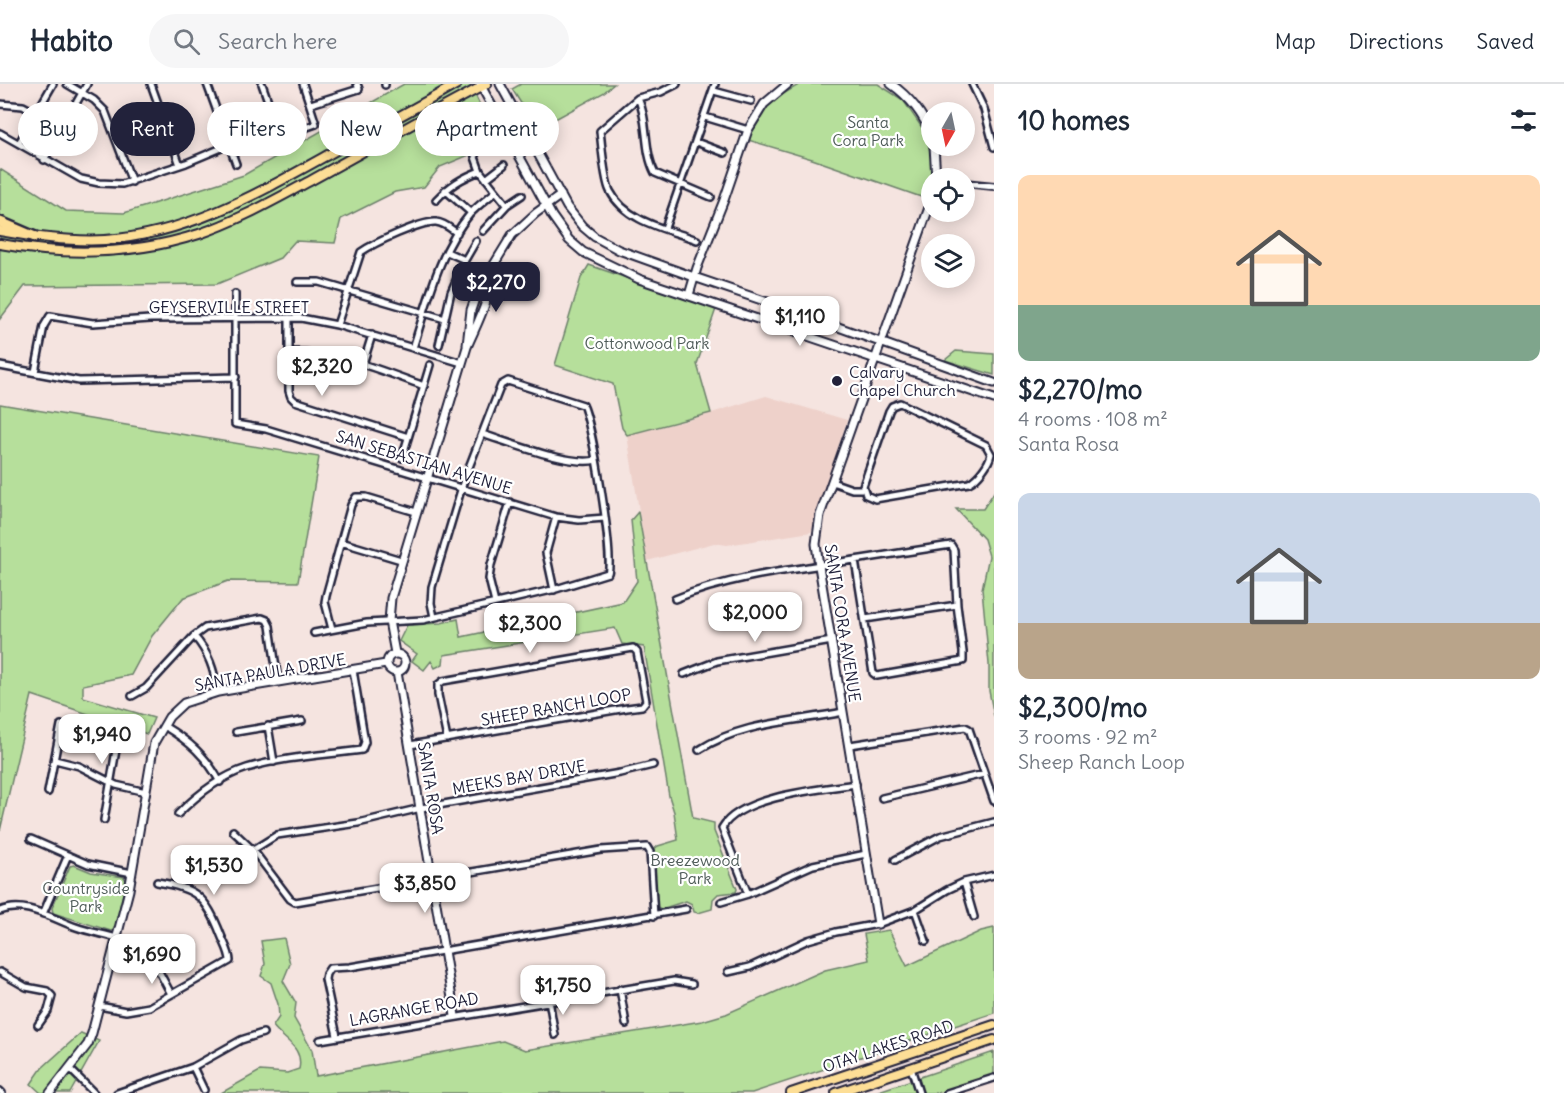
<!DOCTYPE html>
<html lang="en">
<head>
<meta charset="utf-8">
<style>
  :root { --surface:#fff; --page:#f6f6f7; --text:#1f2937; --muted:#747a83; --line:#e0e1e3; --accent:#22223b }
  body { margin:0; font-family:Delius,sans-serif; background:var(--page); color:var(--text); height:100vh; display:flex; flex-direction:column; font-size:22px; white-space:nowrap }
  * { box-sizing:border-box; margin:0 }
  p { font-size:20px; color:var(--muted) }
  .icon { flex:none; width:33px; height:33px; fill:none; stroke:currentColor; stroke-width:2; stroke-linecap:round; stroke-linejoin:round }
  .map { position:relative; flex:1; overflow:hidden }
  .drawer { display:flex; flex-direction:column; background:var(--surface); width:570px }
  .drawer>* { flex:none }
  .hud { position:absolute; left:18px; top:18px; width:570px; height:54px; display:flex; gap:12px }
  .needle { width:39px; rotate:189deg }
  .tools { position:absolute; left:921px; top:18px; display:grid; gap:12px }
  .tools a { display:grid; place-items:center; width:54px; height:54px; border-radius:50%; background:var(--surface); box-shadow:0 3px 15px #0003; font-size:30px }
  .price { position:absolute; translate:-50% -51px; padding:0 14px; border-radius:12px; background:#fff; color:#222; font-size:20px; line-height:39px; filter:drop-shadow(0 2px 3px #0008) }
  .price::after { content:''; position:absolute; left:50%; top:36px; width:18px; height:14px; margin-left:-9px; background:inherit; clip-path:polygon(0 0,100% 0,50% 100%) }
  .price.selected { background:var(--accent); color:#fff }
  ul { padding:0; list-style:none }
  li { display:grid; align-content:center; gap:12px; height:318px; padding:0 24px }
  li span { display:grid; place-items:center; height:186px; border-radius:12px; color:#555 }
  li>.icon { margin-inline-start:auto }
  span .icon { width:108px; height:108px; fill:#fffc; stroke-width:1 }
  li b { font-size:26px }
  h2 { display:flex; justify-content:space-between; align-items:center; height:72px; padding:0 24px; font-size:26px }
  .tag { padding:0 21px; border-radius:27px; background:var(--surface); box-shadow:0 3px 15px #0003; font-size:21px; line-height:54px }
  .tag.selected { background:var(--accent); color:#fff }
  header { display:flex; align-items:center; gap:36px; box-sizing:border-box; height:84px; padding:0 30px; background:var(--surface); border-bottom:2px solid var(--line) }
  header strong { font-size:28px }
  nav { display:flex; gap:33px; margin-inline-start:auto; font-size:21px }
  .search { width:420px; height:54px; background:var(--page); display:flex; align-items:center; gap:15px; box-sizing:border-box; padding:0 21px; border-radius:33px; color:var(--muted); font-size:22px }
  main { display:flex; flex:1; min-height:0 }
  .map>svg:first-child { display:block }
  .built { fill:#eed1ca }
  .green { fill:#b6df9b; stroke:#6c806b; stroke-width:1.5 }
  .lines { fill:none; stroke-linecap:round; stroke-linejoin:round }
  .street-casing { stroke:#22223b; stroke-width:10 }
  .secondary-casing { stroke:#22223b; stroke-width:11 }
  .primary-casing { stroke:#22223b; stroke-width:12 }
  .highway-casing { stroke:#22223b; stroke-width:14 }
  .street { stroke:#fff; stroke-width:5 }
  .secondary { stroke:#fff; stroke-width:7 }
  .primary { stroke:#fdde96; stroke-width:8 }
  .highway { stroke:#fdde96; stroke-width:9 }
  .poi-dot { fill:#22223b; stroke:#fff; stroke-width:2 }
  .labels { text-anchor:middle; stroke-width:4.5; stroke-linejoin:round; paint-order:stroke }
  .park-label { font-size:16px; fill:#4e5b58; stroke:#fff }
  .street-label { font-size:16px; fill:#22223b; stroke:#fff }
  .poi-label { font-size:16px; fill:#22223b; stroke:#fff; text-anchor:start }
</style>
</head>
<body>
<header>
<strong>Habito</strong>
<div class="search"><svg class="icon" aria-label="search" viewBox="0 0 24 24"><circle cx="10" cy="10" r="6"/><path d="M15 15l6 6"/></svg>Search here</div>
<nav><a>Map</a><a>Directions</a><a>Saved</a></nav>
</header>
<main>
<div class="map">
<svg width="994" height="1009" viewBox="0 0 994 1009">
  <rect width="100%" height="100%" fill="#f5e4e0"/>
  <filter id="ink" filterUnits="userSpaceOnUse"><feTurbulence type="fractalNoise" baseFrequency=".0167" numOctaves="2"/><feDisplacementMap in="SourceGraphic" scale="12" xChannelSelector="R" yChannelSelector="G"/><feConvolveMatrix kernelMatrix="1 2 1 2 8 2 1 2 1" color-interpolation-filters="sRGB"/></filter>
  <g filter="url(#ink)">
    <path class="built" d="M766 312 847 336 811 448 727 461 714 459 647 477 627 351 689 336Z"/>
    <path class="green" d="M404 0H470L498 59 440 83 424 103 395 108 341 135 335 159 295 157 280 174 217 200 25 202 0 235V85L66 127 124 129 244 91Z
      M521 0H614L603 9 537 45 512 5Z
      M800 0H878L903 16 925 48 933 78 931 97 924 114 812 75 748 56 757 32 773 16Z
      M589 181 716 225 697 280 711 329 627 351 622 344 613 300 555 281 581 194Z
      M956 267 994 270V291L945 276Z
      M0 320 319 373 298 498 228 497 183 514 152 552 131 591 83 601V613L154 634 147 650 32 611 0 747Z
      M994 408V632L989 607V580L982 505 989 472 984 455 956 425H983Z
      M638 428 693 734 714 739V747L737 805 736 808 718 810 713 815 712 825 698 829 694 828 692 820 686 817 661 825 657 823 653 766 658 762 678 756 674 728 669 712 644 563 622 560 615 544 444 571 443 580 435 584 431 577 424 586 412 577 417 570 399 557 407 541 441 539 458 535 461 553 623 518 637 497 631 436Z
      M74 781 91 788 124 793 126 796 115 845 111 847 53 829 52 824 70 782Z
      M994 844V929L752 1009H221L260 987 287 989 299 985C304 963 283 956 273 942L279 933 278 920 271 899 261 892 265 880 261 857 284 854 290 880 283 897 296 919 294 934 312 966 316 992 503 957 525 966 702 937 726 930 825 886 869 876 864 850 889 846 907 882 981 847Z
      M81 949 99 957 70 1009H41L31 1000 42 984Z
      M994 968V991L937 1009H873Z"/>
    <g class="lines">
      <defs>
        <path id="street" d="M67 0 94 16 105 27 132 98
          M151 0 180 81
          M207 0 236 80
          M385 0V1
          M677 0 661 8 638 14 600 47C602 62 604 95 610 107 626 138 667 145 697 156
          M972 0 984 25 994 63
          M714 7 751 17
          M638 14C649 37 643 66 655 89L711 113
          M0 20 23 22 36 29
          M311 20 359 5 357 0
          M705 33 748 46
          M293 48 316 40 303 0
          M0 49 81 95 99 99 122 100 186 79 274 42 275 37 262 0
          M696 58 725 69
          M19 59 53 0
          M475 73 480 87 507 121
          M44 76 87 0
          M486 95 504 81
          M964 99 994 102
          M445 106 471 129
          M436 116C450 101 462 94 480 87
          M665 144 715 0
          M483 147 507 121 522 111
          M447 168 465 176
          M297 198H319L445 235
          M235 210V340L266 345 556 433 579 436 605 434
          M289 234V307L291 313 295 317 408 353
          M337 241 361 168C374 159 421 137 436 138 445 139 451 145 457 149
          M439 261 451 208 465 176 476 157
          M413 264C428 218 438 168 470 130 477 122 487 115 495 108
          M289 268C336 267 380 286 424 302
          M363 280 372 251
          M0 282 79 297 236 293
          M35 288 44 242 50 232 93 239 150 235 301 234 337 241 462 279
          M482 350C508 358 571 383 596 376
          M402 374 430 281
          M832 398 852 405H864L863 402 889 327 892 322 900 319 986 361 991 370C989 380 978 394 969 399L875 415 866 411 864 405
          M341 458 401 476
          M554 506 546 469 556 433
          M675 515C733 491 799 485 861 475L951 461 954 466 957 521 963 568V577L877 592 873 589 855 476
          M495 519 489 495 491 481 510 418
          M865 535 957 521
          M332 545 325 518 326 512 351 421 356 413H366L416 428
          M314 549 367 539 423 536 556 505 608 489C614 473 592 339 583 321L508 297 501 301 464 396 432 503 431 519 434 533
          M194 552C209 569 214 586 218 608
          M684 590 717 577 832 557
          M132 612 146 604 194 552 205 544 262 534 267 536 270 542 278 597
          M164 642C189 657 206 672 220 698
          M268 642 274 678
          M236 648 302 637
          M410 661 627 624 642 622 646 617 637 568 633 564 443 597 438 601V611L447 655
          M850 661 965 643 969 645 994 717
          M699 666C742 638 794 638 843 628
          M55 676 79 682 116 701 146 708
          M48 708 61 641
          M882 714 984 690
          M178 730C197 711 222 692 247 684 283 673 324 671 362 666L365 658 353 586
          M104 736 116 666
          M233 747 253 766 290 815 295 818 601 766 647 763 650 768 654 832
          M31 755 88 780 132 789
          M253 766 277 751 358 739 421 724 620 689 653 681
          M895 776 940 752 994 738
          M964 798 974 833
          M748 810 722 744C740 712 821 705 856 700
          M721 818 748 810 813 781 866 770
          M915 826 926 857
          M0 827C26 816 52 835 76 843 90 848 104 850 117 854
          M43 830 68 771
          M155 880 171 910
          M0 888 26 903 47 907 52 912 48 927 38 941
          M728 888 750 883 808 856 836 848 878 840 915 826 947 806 964 798 994 791
          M620 905 626 940
          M549 916 555 951
          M99 922 126 927 149 923 230 877C230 868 224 859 221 851 206 813 197 804 157 798
          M337 952 325 895 326 890 330 884 350 883 686 825
          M320 956 674 897 692 900
          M193 983 204 1006
          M911 984 919 1009
          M70 985 94 1009
          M0 1007 2 1009
          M117 1009 193 983 241 956 263 949
          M947 1009 994 994"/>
        <path id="secondary" d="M480 0 552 132 569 156 583 168 639 195 994 315
          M500 0 567 123 582 142 595 153 619 166 694 193 791 226 994 299
          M891 0C910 13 923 30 932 52
          M934 62 936 94
          M689 211 697 184 724 116 748 46 764 20 788 0
          M467 261 471 226 481 197 490 187 512 151 536 129 561 111
          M395 569 389 537 391 514 467 263C478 237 491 216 490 187
          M387 579a9 9 0 1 1 18 0a9 9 0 1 1-18 0Z
          M397 588 455 932
          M878 840 819 482 816 460 820 431 932 115
          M50 1009 88 960 92 949 129 806 154 659 169 633 184 619 218 608 386 580"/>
        <path id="primary" d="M0 147C34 153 70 158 105 156 189 150 261 108 333 68 374 46 416 24 457 0
          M0 160C67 172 134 171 199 150 238 137 274 116 310 97 369 65 427 31 487 0
          M791 1009 994 941
          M836 1009 994 956"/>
        <path id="highway" d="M0 138 35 153"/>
      </defs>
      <use href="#street" class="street-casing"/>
      <use href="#secondary" class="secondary-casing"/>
      <use href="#primary" class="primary-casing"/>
      <use href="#highway" class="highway-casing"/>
      <use href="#street" class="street"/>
      <use href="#secondary" class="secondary"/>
      <use href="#primary" class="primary"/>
      <use href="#highway" class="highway"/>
    </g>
  </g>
  <circle class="poi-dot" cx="837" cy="297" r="6"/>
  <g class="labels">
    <g class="park-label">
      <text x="868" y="44">Santa<tspan x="868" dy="18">Cora Park</tspan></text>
      <text x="647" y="265">Cottonwood Park</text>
      <text x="695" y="782">Breezewood<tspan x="695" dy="18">Park</tspan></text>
      <text x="86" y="810">Countryside<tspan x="86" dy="18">Park</tspan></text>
    </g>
    <g class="street-label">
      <text x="229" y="229">GEYSERVILLE STREET</text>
      <text transform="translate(424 378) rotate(17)" y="6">SAN SEBASTIAN AVENUE</text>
      <text transform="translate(843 539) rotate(81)" y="6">SANTA CORA AVENUE</text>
      <text transform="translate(270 588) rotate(-10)" y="6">SANTA PAULA DRIVE</text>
      <text transform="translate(556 623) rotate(-10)" y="6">SHEEP RANCH LOOP</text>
      <text transform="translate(519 693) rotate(-10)" y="6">MEEKS BAY DRIVE</text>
      <text transform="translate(431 704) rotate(81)" y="6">SANTA ROSA</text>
      <text transform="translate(414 925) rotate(-10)" y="6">LAGRANGE ROAD</text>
      <text transform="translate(888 962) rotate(-18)" y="6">OTAY LAKES ROAD</text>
    </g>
    <g class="poi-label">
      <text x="849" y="294">Calvary<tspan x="849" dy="18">Chapel Church</tspan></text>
    </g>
  </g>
</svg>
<div class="tools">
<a><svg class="needle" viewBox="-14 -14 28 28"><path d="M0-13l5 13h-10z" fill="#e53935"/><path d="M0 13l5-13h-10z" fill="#747a83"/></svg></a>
<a><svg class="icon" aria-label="locate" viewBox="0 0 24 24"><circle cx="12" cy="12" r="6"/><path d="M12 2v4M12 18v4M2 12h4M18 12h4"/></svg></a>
<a><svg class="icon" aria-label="layers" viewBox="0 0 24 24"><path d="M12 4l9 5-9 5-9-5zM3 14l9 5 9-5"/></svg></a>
</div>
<b class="price selected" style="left:496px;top:229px">$2,270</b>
<b class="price" style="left:800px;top:263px">$1,110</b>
<b class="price" style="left:322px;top:313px">$2,320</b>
<b class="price" style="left:755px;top:559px">$2,000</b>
<b class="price" style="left:530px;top:570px">$2,300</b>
<b class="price" style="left:102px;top:681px">$1,940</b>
<b class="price" style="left:214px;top:812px">$1,530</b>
<b class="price" style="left:425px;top:830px">$3,850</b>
<b class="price" style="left:152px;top:901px">$1,690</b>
<b class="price" style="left:563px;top:932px">$1,750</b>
<div class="hud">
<a class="tag">Buy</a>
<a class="tag selected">Rent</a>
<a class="tag">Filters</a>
<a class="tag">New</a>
<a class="tag">Apartment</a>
</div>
</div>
<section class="drawer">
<h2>10 homes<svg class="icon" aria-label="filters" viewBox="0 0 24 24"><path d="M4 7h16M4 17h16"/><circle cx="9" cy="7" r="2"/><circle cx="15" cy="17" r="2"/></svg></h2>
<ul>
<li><span style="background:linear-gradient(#ffd9b3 70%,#7fa58c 0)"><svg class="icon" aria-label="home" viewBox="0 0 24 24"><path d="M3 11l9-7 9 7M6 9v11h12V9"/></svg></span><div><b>$2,270/mo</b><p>4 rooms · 108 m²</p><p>Santa Rosa</p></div></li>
<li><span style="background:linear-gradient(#c9d6e8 70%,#b9a48a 0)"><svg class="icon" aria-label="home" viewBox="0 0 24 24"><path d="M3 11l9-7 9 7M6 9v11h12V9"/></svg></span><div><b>$2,300/mo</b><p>3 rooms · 92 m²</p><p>Sheep Ranch Loop</p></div></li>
</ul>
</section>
</main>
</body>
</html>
